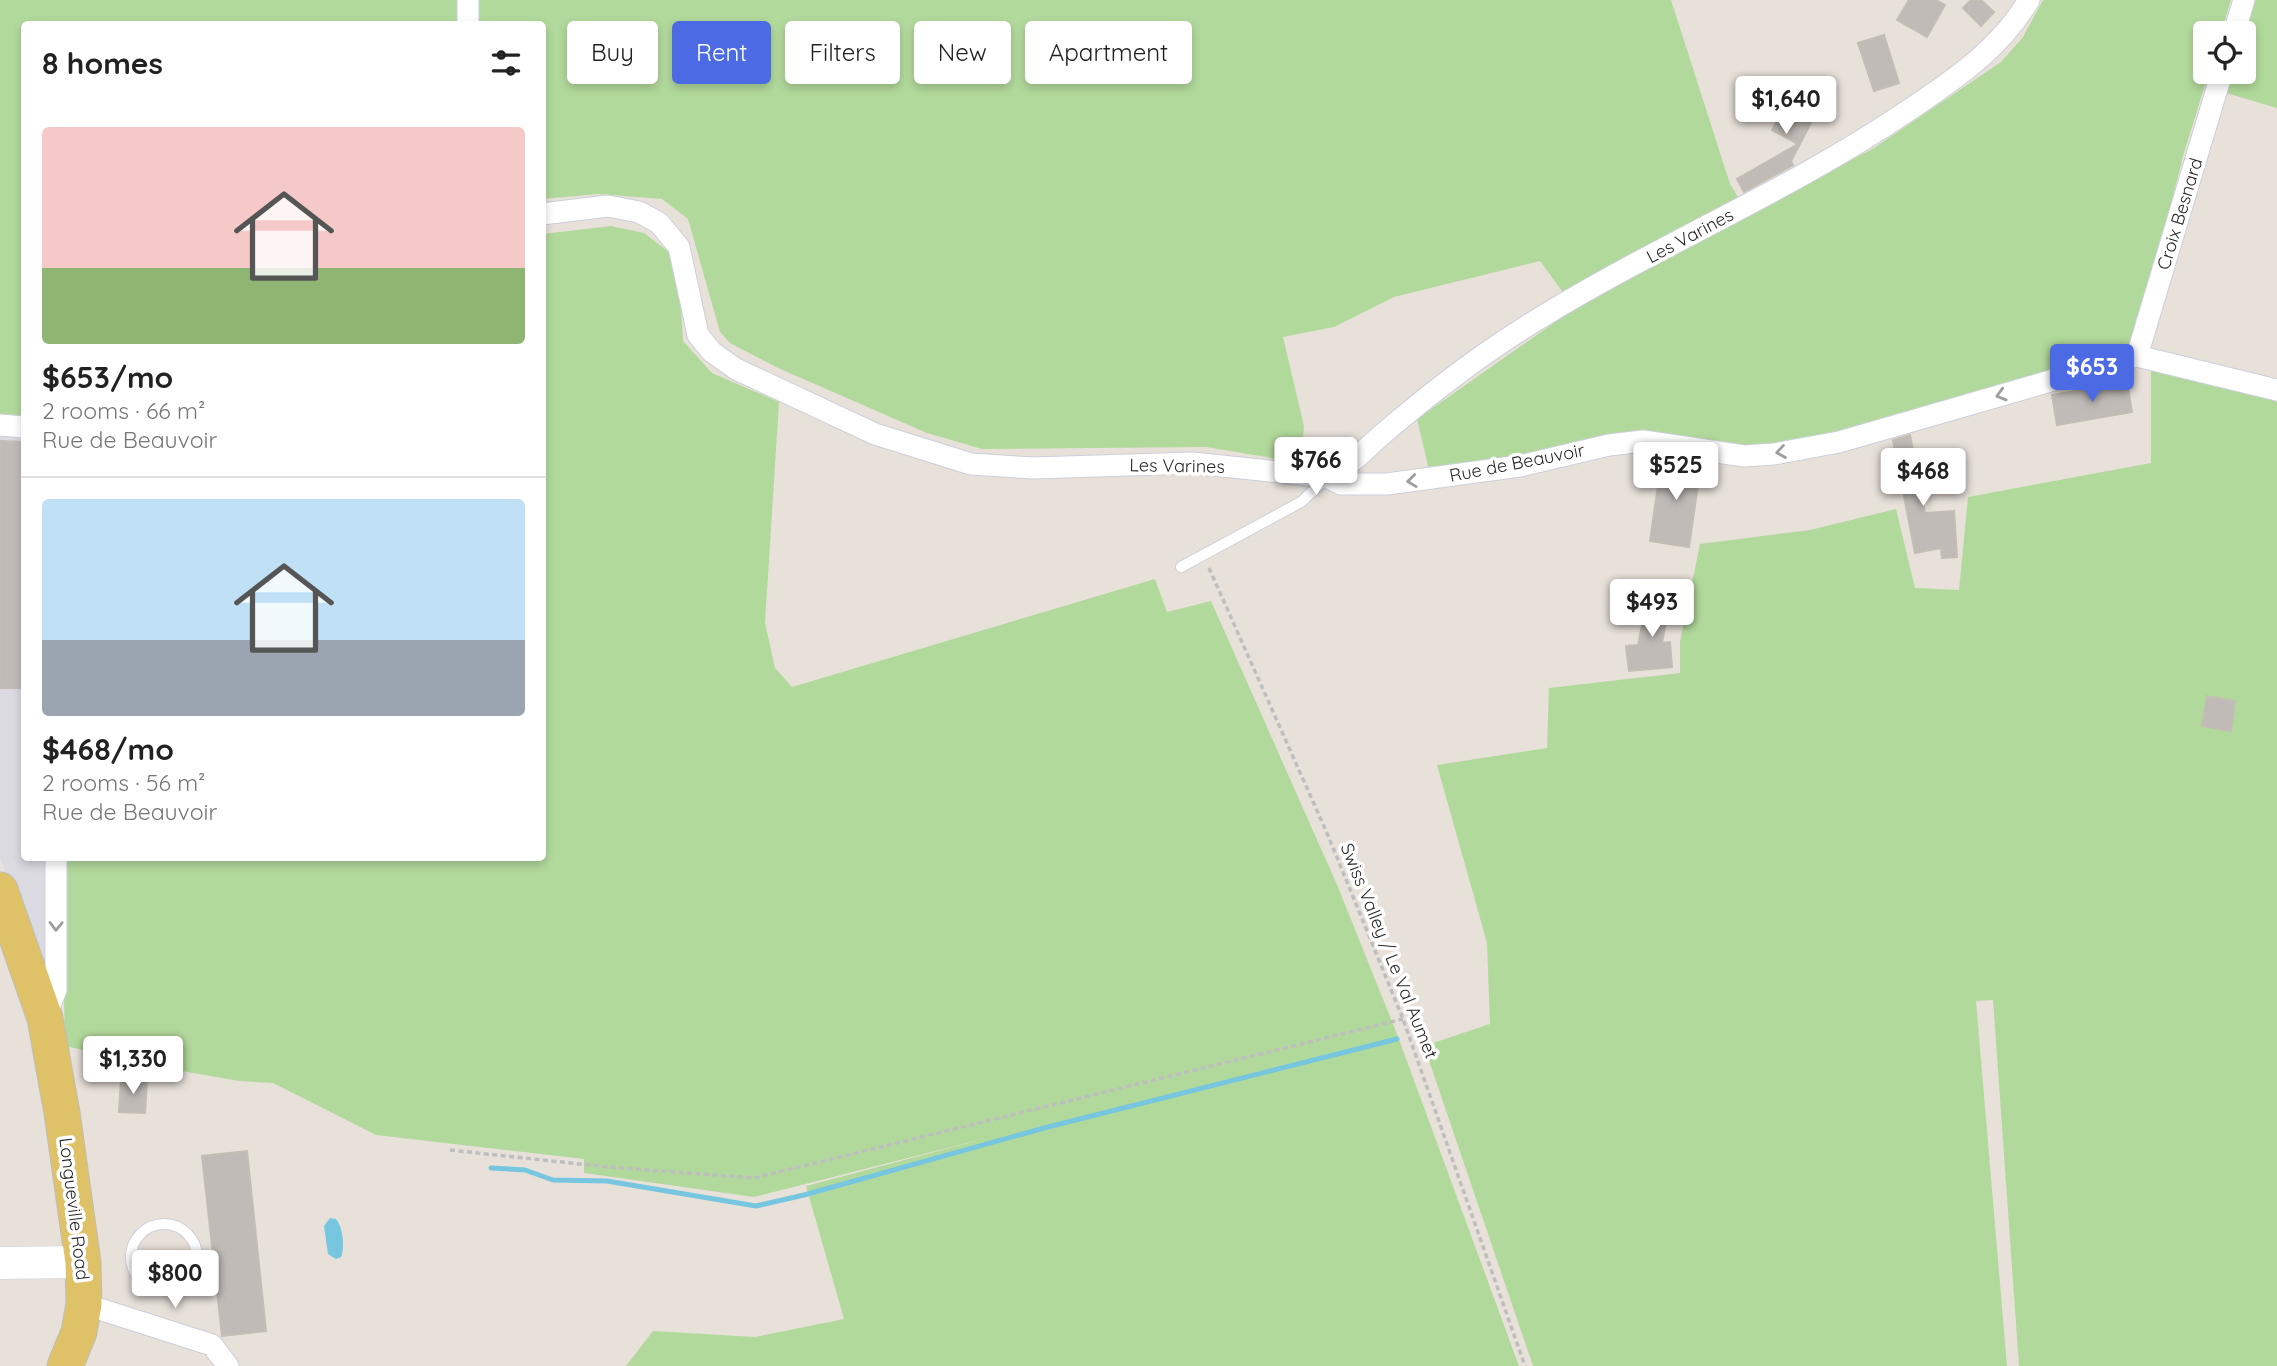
<!DOCTYPE html>
<html lang="en">
<head>
<meta charset="utf-8">
<style>
  :root { --surface:#fff; --page:#f6f6f6; --text:#222; --muted:#767676; --line:#e0e0e0; --accent:#4b6ae4 }
  body { margin:0; font-family:Quicksand,sans-serif; background:var(--page); color:var(--text); height:100vh; display:flex; flex-direction:column; font-size:26px; white-space:nowrap }
  * { box-sizing:border-box; margin:0 }
  p { font-size:23px; color:var(--muted) }
  .icon { flex:none; width:38px; height:38px; fill:none; stroke:currentColor; stroke-width:2; stroke-linecap:round; stroke-linejoin:round }
  .map { position:relative; flex:1; overflow:hidden }
  .side { position:absolute; left:21px; top:21px; width:525px; height:840px; display:flex; flex-direction:column; background:var(--surface); border-radius:7px; box-shadow:0 4px 10px #0003 }
  .side>* { flex:none }
  .top-card { position:absolute; left:567px; top:21px; width:665px; height:63px; display:flex; gap:14px }
  .controls { position:absolute; left:2193px; top:21px; display:grid; gap:14px }
  .controls a { display:grid; place-items:center; width:63px; height:63px; border-radius:7px; background:var(--surface); box-shadow:0 4px 10px #0003; font-size:35px }
  .price { position:absolute; translate:-50% -60px; padding:0 16px; border-radius:7px; background:#fff; color:#222; font-size:23px; line-height:46px; filter:drop-shadow(0 2px 4px #0008) }
  .price::after { content:''; position:absolute; left:50%; top:42px; width:21px; height:16px; margin-left:-10px; background:inherit; clip-path:polygon(0 0,100% 0,50% 100%) }
  .price.active { background:var(--accent); color:#fff }
  ul { padding:0; list-style:none }
  li { display:grid; align-content:center; gap:14px; height:371px; padding:0 21px }
  li+li { border-top:2px solid var(--line) }
  li span { display:grid; place-items:center; height:217px; border-radius:7px; color:#555 }
  li>.icon { margin-inline-start:auto }
  span .icon { width:126px; height:126px; fill:#fffc; stroke-width:1 }
  li b { font-size:30px }
  h2 { display:flex; justify-content:space-between; align-items:center; height:84px; padding:0 21px; font-size:30px }
  .pill { padding:0 24px; border-radius:7px; background:var(--surface); box-shadow:0 4px 10px #0003; font-size:24px; line-height:63px }
  .pill.active { background:var(--accent); color:#fff }
  .map>svg:first-child { display:block }
  .industrial { fill:#dcdae1 }
  .green { fill:#b2d99c }
  .water { fill:#77c6df }
  .lines { fill:none; stroke-linecap:round; stroke-linejoin:round }
  .stream { stroke:#77c6df; stroke-width:5 }
  .building { fill:#c0bbb6; stroke:#c3bdb4; stroke-width:2 }
  .lane-casing { stroke:#cccfda; stroke-width:12 }
  .street-casing { stroke:#cccfda; stroke-width:23 }
  .secondary-casing { stroke:#cccfda; stroke-width:33 }
  .primary-casing { stroke:#bebebe; stroke-width:37 }
  .path { stroke:#bebebe; stroke-width:3.5; stroke-dasharray:5 3.5; stroke-linecap:butt }
  .lane { stroke:#fff; stroke-width:10 }
  .street { stroke:#fff; stroke-width:21 }
  .secondary { stroke:#fff; stroke-width:32 }
  .primary { stroke:#dfc167; stroke-width:35 }
  .oneway { stroke:#9e9e9e }
  .labels { text-anchor:middle; stroke-width:7; stroke-linejoin:round; paint-order:stroke }
  .street-label { font-size:18px; fill:#272727; stroke:#fff }
</style>
</head>
<body>
<div class="map">
<svg width="2277" height="1366" viewBox="0 0 2277 1366">
  <rect width="100%" height="100%" fill="#e8e1da"/>
  <path class="industrial" d="M0 433 24 435V858H51L52 969 40 967 0 858Z"/>
  <path class="green" d="M0 0H461V24H24V418L0 417Z
    M474 0H1671L1730 184 1741 202 1565 295 1540 261 1394 297 1334 327 1283 337 1304 426 1301 463 1206 447 982 449 927 433 778 368 730 343 720 332 688 219 662 199 598 194 543 199 542 24H474Z
    M2043 0H2231L2221 33H2205V72H2209L2183 156 2135 350 1854 428 1772 447 1725 448 1659 435 1430 474 1417 419 1578 306 1874 148 2001 62 2023 37Z
    M2255 0H2277V108L2226 93 2233 72H2244V37Z
    M611 226 644 233 670 253 679 276 683 341 712 373 779 402 765 623 775 668 792 687 1155 579 1167 612 1211 601 1338 887 1397 1034 1519 1366H626L653 1331 755 1337 844 1319 806 1186 991 1137 754 1197 584 1173V1159L376 1135 273 1083 239 1081 153 1066 65 1046 61 858H542L543 234Z
    M2151 370 2277 400V1366H2019L1993 1000 1976 1001 2007 1366H1533L1424 1046 1490 1024 1487 943 1437 765 1547 748 1549 688 1680 673V642L1700 544 1810 530 1896 509 1915 588 1959 590 1968 497 2151 463Z"/>
  <path class="water" d="M330 1218 336 1219C343 1227 345 1248 341 1257L336 1259 328 1254 324 1226Z"/>
  <g class="lines">
    <path class="stream" d="M491 1168 525 1170 553 1180 607 1181 756 1206 804 1195 1044 1128 1397 1039"/>
  </g>
  <path class="building" d="M1909 0H1936L1945 5 1927 37 1897 20Z
    M1971 0H1981L1994 12 1981 26 1963 8Z
    M1884 35 1899 83 1874 91 1858 43Z
    M1796 85 1823 100 1791 161 1793 165 1744 192 1737 179 1798 144 1772 130Z
    M2127 382 2132 412 2057 425 2052 395Z
    M1910 435 1925 513 1954 511 1957 557 1942 558 1941 548 1915 553 1893 440Z
    M0 441 24 442V688H0Z
    M1662 458 1701 464 1689 547 1650 541Z
    M1648 596 1670 601 1662 643 1670 642 1672 667 1629 671 1626 646 1638 645Z
    M2207 696 2235 701 2231 731 2202 726Z
    M121 1079 147 1080 145 1113 119 1112Z
    M247 1151 266 1331 222 1336 202 1156Z"/>
  <g class="lines">
    <defs>
      <path id="lane" d="M1181 567 1301 502 1327 478
        M131 1257a33 33 0 1 1 66 0a33 33 0 1 1-66 0Z"/>
      <path id="street" d="M468 24V0
        M2234 33 2244 0
        M542 214 608 206 639 212 659 223 679 247 698 335 712 352 736 369 875 434 971 464 1033 468 1193 463 1327 477C1350 467 1366 448 1385 432 1426 397 1471 362 1516 333 1643 251 1784 195 1909 110 1955 79 2000 49 2029 0
        M2137 356 2222 72
        M0 425 24 427
        M1327 477 1341 484H1387L1520 466 1609 445 1643 441 1744 456 1774 454 1839 442 2137 356 2277 390
        M45 1018 56 990V858
        M84 1304 212 1345 228 1366"/>
      <path id="secondary" d="M0 1263 83 1262"/>
      <path id="primary" d="M0 890 45 1018 62 1113 83 1262 84 1304 79 1332 65 1366"/>
    </defs>
    <use href="#lane" class="lane-casing"/>
    <use href="#street" class="street-casing"/>
    <use href="#secondary" class="secondary-casing"/>
    <use href="#primary" class="primary-casing"/>
    <path class="path" d="M1209 568 1327 833 1403 1019 1525 1366
      M450 1150 608 1167 754 1178 1403 1019"/>
    <use href="#lane" class="lane"/>
    <use href="#street" class="street"/>
    <use href="#secondary" class="secondary"/>
    <use href="#primary" class="primary"/>
  </g>
  <defs><path id="oneway-chevron" d="M-2-3.5L2.5 0L-2 3.5" fill="none" stroke-width="1.6" stroke-linecap="round" stroke-linejoin="round" transform="scale(1.75)"/></defs>
  <g class="oneway">
    <use href="#oneway-chevron" transform="translate(2001 395) rotate(164)"/>
    <use href="#oneway-chevron" transform="translate(1781 452) rotate(171)"/>
    <use href="#oneway-chevron" transform="translate(1412 481) rotate(173)"/>
    <use href="#oneway-chevron" transform="translate(56 926) rotate(91)"/>
  </g>
  <g class="labels">
    <g class="street-label">
      <text transform="translate(2180 214) rotate(-73)" y="6">Croix Besnard</text>
      <text transform="translate(1690 236) rotate(-28)" y="6">Les Varines</text>
      <text transform="translate(1517 463) rotate(-11)" y="6">Rue de Beauvoir</text>
      <text transform="translate(1177 466) rotate(1)" y="6">Les Varines</text>
      <text transform="translate(1389 951) rotate(68)" y="6">Swiss Valley / Le Val Aumet</text>
      <text transform="translate(74 1209) rotate(83)" y="6">Longueville Road</text>
    </g>
  </g>
</svg>
<div class="controls">
<a><svg class="icon" aria-label="locate" viewBox="0 0 24 24"><circle cx="12" cy="12" r="6"/><path d="M12 2v4M12 18v4M2 12h4M18 12h4"/></svg></a>
</div>
<b class="price" style="left:1786px;top:136px">$1,640</b>
<b class="price active" style="left:2092px;top:404px">$653</b>
<b class="price" style="left:1316px;top:497px">$766</b>
<b class="price" style="left:1676px;top:502px">$525</b>
<b class="price" style="left:1923px;top:508px">$468</b>
<b class="price" style="left:1652px;top:639px">$493</b>
<b class="price" style="left:133px;top:1096px">$1,330</b>
<b class="price" style="left:175px;top:1310px">$800</b>
<div class="top-card">
<a class="pill">Buy</a>
<a class="pill active">Rent</a>
<a class="pill">Filters</a>
<a class="pill">New</a>
<a class="pill">Apartment</a>
</div>
<section class="side">
<h2>8 homes<svg class="icon" aria-label="filters" viewBox="0 0 24 24"><path d="M4 7h16M4 17h16"/><circle cx="9" cy="7" r="2"/><circle cx="15" cy="17" r="2"/></svg></h2>
<ul>
<li><span style="background:linear-gradient(#f6c9c9 65%,#8fb573 0)"><svg class="icon" aria-label="home" viewBox="0 0 24 24"><path d="M3 11l9-7 9 7M6 9v11h12V9"/></svg></span><div><b>$653/mo</b><p>2 rooms · 66 m²</p><p>Rue de Beauvoir</p></div></li>
<li><span style="background:linear-gradient(#bfe0f5 65%,#9aa5b1 0)"><svg class="icon" aria-label="home" viewBox="0 0 24 24"><path d="M3 11l9-7 9 7M6 9v11h12V9"/></svg></span><div><b>$468/mo</b><p>2 rooms · 56 m²</p><p>Rue de Beauvoir</p></div></li>
</ul>
</section>
</div>
</body>
</html>
